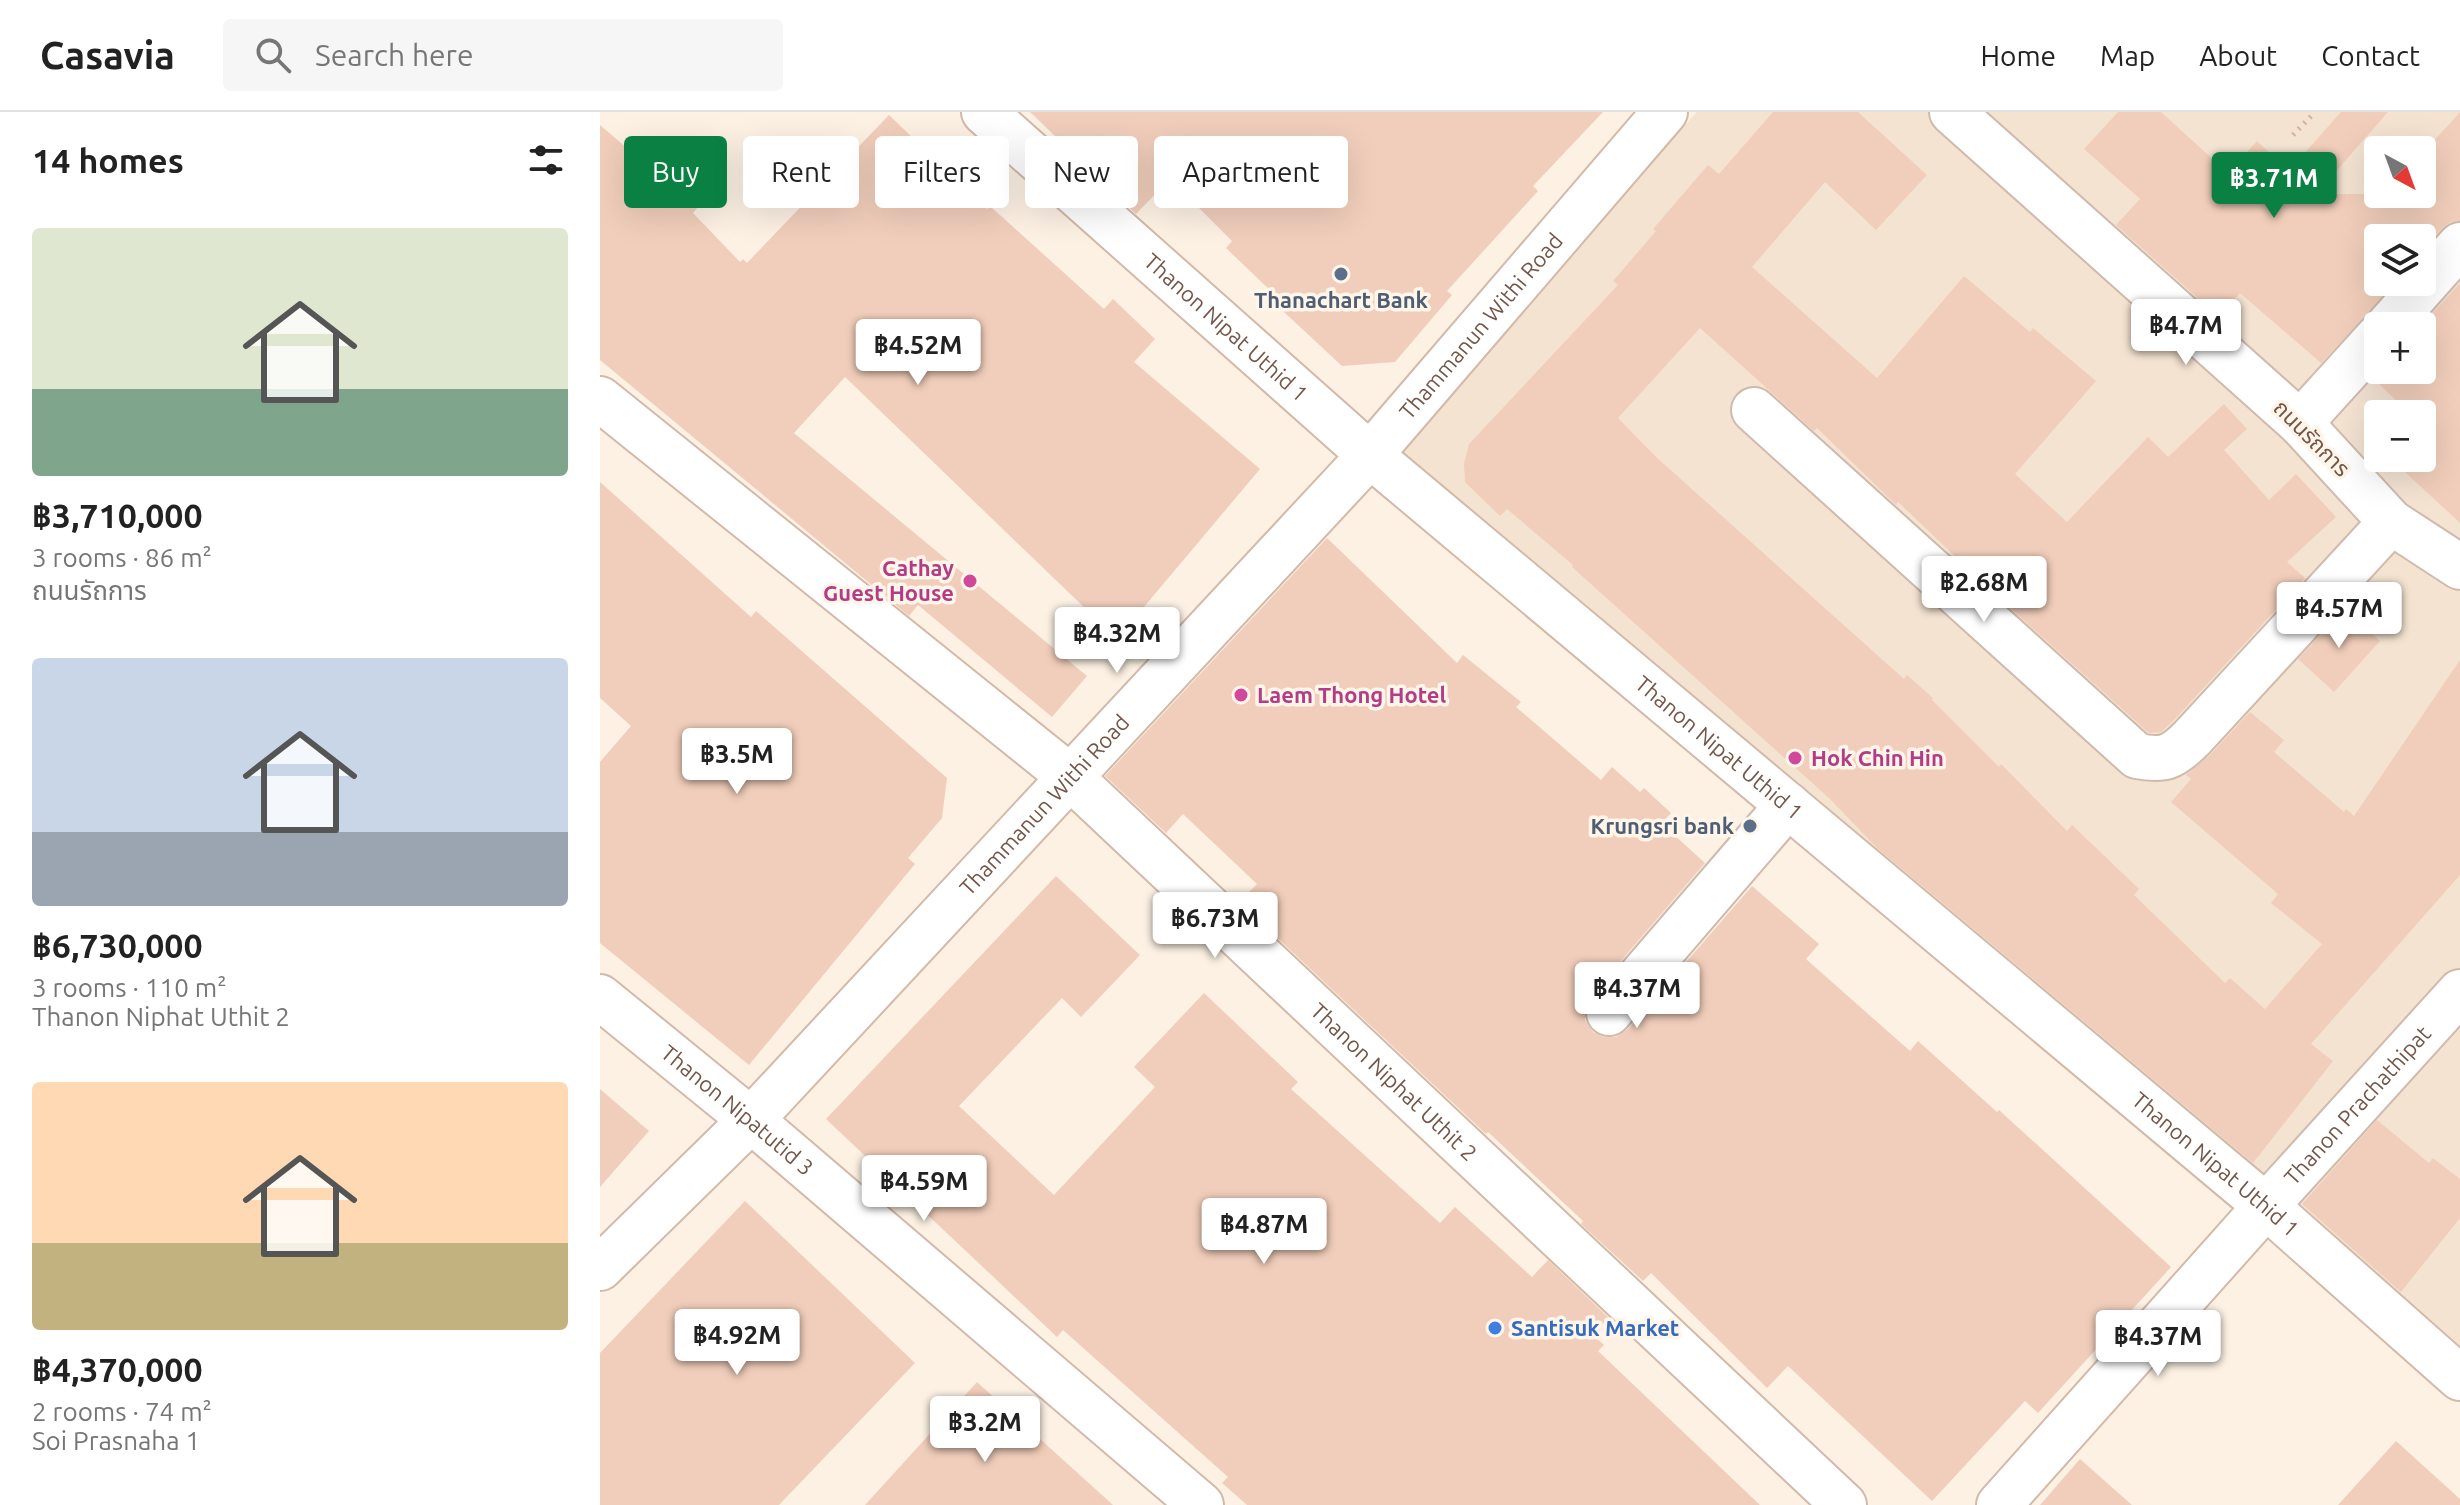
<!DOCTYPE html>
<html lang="en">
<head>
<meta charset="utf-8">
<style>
  :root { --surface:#fff; --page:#f6f6f6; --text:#222; --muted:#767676; --line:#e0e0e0; --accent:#0b8043 }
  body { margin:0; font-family:Ubuntu,"Noto Sans Thai",sans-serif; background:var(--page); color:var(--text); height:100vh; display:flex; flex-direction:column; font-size:30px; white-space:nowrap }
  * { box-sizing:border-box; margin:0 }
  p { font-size:26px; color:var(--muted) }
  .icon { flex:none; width:44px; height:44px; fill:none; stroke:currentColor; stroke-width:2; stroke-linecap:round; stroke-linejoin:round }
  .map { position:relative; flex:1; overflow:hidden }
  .sheet { display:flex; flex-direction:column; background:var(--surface); width:600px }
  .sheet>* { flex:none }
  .banner { position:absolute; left:24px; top:24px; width:760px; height:72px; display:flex; gap:16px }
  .needle { width:52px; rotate:139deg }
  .buttons { position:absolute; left:1764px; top:24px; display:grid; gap:16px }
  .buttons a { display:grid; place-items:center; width:72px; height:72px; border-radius:8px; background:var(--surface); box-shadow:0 8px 32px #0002; font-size:40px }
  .price { position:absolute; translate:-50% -68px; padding:0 18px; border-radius:8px; background:#fff; color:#222; font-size:26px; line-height:52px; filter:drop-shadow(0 2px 4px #0008) }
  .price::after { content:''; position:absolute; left:50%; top:48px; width:24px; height:18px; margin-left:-12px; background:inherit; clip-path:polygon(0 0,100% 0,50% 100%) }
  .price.active { background:var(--accent); color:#fff }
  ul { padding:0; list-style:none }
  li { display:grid; align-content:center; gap:16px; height:424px; padding:0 32px }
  li span { display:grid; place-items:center; height:248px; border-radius:8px; color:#555 }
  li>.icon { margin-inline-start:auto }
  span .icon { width:144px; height:144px; fill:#fffc; stroke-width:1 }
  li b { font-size:34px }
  h2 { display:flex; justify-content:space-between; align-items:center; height:96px; padding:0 32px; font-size:34px }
  .pill { padding:0 28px; border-radius:8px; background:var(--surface); box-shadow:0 8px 32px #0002; font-size:28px; line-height:72px }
  .pill.active { background:var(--accent); color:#fff }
  header { display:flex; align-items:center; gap:48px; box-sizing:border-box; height:112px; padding:0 40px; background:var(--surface); border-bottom:2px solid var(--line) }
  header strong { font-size:38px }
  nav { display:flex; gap:44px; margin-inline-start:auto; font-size:28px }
  .search { width:560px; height:72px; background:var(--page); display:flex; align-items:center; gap:20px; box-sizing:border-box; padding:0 28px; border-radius:8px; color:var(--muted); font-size:30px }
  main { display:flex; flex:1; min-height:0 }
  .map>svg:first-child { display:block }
  .residential { fill:#f4e3d1; fill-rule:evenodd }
  .building { fill:#f1cebb }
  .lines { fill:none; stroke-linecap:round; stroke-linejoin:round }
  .street-casing { stroke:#cfbaad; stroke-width:48 }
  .secondary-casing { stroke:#d2baaa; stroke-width:48 }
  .path { stroke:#d6b19e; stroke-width:5; stroke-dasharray:2 6; stroke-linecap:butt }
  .street { stroke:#fff; stroke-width:44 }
  .secondary { stroke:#fff; stroke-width:44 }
  .service-dot { fill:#5c6f8a; stroke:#fff5e9; stroke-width:3 }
  .hotel-dot { fill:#d1479c; stroke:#fff5e9; stroke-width:3 }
  .shop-dot { fill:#3f7fe0; stroke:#fff5e9; stroke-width:3 }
  .labels { text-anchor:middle; stroke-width:7; stroke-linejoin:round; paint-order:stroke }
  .service-label { font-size:22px; font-weight:bold; fill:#4e5e75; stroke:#fff5e9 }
  .street-label { font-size:22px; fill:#745649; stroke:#fff5e9 }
  .hotel-label { font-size:22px; font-weight:bold; fill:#b23c85; stroke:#fff5e9; text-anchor:start }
  .shop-label { font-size:22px; font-weight:bold; fill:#366cbe; stroke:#fff5e9; text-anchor:start }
</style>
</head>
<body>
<header>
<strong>Casavia</strong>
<div class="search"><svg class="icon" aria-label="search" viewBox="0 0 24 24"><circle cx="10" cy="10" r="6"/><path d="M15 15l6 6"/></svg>Search here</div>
<nav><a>Home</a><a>Map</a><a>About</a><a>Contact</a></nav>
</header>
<main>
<section class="sheet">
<h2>14 homes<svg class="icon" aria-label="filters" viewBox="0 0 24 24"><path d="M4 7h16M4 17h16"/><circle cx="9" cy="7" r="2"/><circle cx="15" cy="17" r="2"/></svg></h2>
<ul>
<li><span style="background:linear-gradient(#dfe7d0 65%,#7fa58c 0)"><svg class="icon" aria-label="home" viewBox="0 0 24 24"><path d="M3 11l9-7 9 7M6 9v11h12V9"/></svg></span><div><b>฿3,710,000</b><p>3 rooms · 86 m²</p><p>ถนนรัถการ</p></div></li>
<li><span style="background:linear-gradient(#c9d6e8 70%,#9aa5b1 0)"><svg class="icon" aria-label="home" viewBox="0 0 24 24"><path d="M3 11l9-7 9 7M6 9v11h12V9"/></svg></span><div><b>฿6,730,000</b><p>3 rooms · 110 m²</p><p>Thanon Niphat Uthit 2</p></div></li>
<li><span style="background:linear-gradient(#ffd9b3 65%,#c2b280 0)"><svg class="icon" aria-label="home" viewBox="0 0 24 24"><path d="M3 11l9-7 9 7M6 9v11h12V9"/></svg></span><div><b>฿4,370,000</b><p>2 rooms · 74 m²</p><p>Soi Prasnaha 1</p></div></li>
</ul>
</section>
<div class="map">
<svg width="1860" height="1393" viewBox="0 0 1860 1393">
  <rect width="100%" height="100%" fill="#fcf1e3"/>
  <path class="residential" d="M1097 0H1860V1271L791 336ZM1778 38H1822V82H1778ZM1778 126H1822V170H1778ZM1778 214H1822V258H1778ZM1778 302H1822V346H1778Z"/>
  <path class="building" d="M430 0H1003L933 74 938 79 847 179 852 183 795 250 742 254 671 188 675 183 626 136 632 129 570 67 536 102Z
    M1173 0H1258L1327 63 1276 118 1225 70 1152 155 1277 266 1364 164 1430 220 1433 216 1496 269 1415 362 1467 410 1548 325 1568 345 1624 292 1647 317 1624 338 1669 388 1696 362 1736 405 1687 450 1705 466 1574 608 1561 620 1549 621 1400 487 1298 390 1296 393 1291 388 1217 316 1214 319 1100 216 1018 306 1055 344 1304 567 1307 563 1333 586 1332 588 1399 655 1401 652 1467 719 1472 713 1539 777 1534 783 1625 871 1630 866 1665 897 1722 832 1671 791 1678 782 1571 690 1591 667 1586 663 1609 644 1650 600 1684 628 1674 640 1744 700 1746 697 1754 704 1860 548V763L1711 932 1733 949 1653 1051 1277 736 1230 687 972 455 973 453 907 397 900 404 865 370 864 352 869 332 1018 173 1013 169 1056 119 1053 117 1108 53 1119 62Z
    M1518 0H1561L1628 61 1657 29 1687 57 1692 51 1694 53 1741 0H1788L1716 82H1822V42L1860 0V109L1851 110 1842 116 1822 138V126H1778V170H1794L1766 204 1721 251 1640 181 1619 205 1516 113 1540 87 1484 37Z
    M289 3 387 97 390 94 504 197 513 187 555 227 534 250 660 357 517 527 245 265 194 321 487 564 452 605 318 493 309 504 0 248V13L97 96 93 101 140 150 143 147 147 151Z
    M1860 171V411L1805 360 1818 346H1822V341L1836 327 1822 314V302H1810L1774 267 1782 258H1822L1821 214Z
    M0 370 151 505 156 499 347 666 342 706 308 746 315 752 149 953 0 831V650L31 614 0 586Z
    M727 426 857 551 863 543 921 590 916 595 1001 668 1012 655 1040 680 1044 676 1071 701 1061 711 1105 751 990 885 985 896V908L993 920 1004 925H1016L1028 917 1152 774 1219 832 1206 847 1310 939 1318 929 1397 1000 1399 998 1571 1155 1438 1301 1425 1289 1332 1389 1188 1254 1167 1276 1051 1161 1043 1169 981 1112 983 1109 888 1020 886 1022 639 790 657 772 583 702 566 721 505 664Z
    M1745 497 1780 529 1734 580 1698 547Z
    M456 764 540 843 481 905 462 886 359 994 454 1083 555 975 534 955 604 881 698 970 691 977 840 1111 855 1095 932 1165 948 1148 1009 1206 993 1223 1004 1233 998 1239 1160 1393H647L622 1371 628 1365 463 1218 457 1225 226 1007Z
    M0 977 49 1019 0 1075Z
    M1777 1008 1829 1051 1833 1046 1860 1067V1106L1801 1180 1702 1092Z
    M145 1089 315 1251 179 1393H0V1241Z
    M377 1270 513 1393H265Z
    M1796 1329 1860 1387V1393H1738Z
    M1480 1347 1532 1393H1440Z"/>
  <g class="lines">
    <defs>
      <g id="street">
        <path d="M1352 0 1700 311 1791 410 1860 455"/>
        <path d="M1788 214 1860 133"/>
        <path d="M1154 298 1537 644C1564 649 1572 646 1592 626L1791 410"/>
        <path d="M1700 311 1778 225"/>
        <path d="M1009 901 1188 693"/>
        <path id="s1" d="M1666 1094 1860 880"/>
      </g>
      <g id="secondary">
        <path id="s2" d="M384 0 770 343 1666 1094 1860 1266"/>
        <path id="s3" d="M0 287 469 664 1244 1393"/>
        <path id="s4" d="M0 885 151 1008 601 1393"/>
        <path id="s5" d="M0 1156 151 1008 770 343 1065 0"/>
        <path d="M1399 1393 1666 1094"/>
      </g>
    </defs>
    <use href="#street" class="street-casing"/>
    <use href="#secondary" class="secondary-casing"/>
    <path class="path" d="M1693 23 1715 0"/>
    <use href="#street" class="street"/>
    <use href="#secondary" class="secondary"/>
  </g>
  <g class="service-dot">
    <circle cx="741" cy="162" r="8"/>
    <circle cx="1150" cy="714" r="8"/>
  </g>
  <g class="hotel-dot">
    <circle cx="370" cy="469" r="8"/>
    <circle cx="641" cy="583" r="8"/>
    <circle cx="1195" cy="646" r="8"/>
  </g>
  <circle class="shop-dot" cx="895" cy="1216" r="8"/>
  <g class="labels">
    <g class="service-label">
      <text x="741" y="196">Thanachart Bank</text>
      <text x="1134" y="722" text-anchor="end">Krungsri bank</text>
    </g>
    <g class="street-label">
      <text dy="8" stroke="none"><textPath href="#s5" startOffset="1290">Thammanun Withi Road</textPath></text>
      <text dy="8" stroke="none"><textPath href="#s2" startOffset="324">Thanon Nipat Uthid 1</textPath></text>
      <text transform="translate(1712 326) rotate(45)" y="8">ถนนรัถการ</text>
      <text dy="8" stroke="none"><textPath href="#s2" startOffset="972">Thanon Nipat Uthid 1</textPath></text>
      <text dy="8" stroke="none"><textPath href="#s5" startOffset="642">Thammanun Withi Road</textPath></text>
      <text dy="8" stroke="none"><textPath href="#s3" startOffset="1048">Thanon Niphat Uthit 2</textPath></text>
      <text dy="8" stroke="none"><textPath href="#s1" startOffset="136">Thanon Prachathipat</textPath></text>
      <text dy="8" stroke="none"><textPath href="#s4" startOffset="178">Thanon Nipatutid 3</textPath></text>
      <text dy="8" stroke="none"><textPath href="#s2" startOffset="1620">Thanon Nipat Uthid 1</textPath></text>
    </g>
    <g class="hotel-label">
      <text x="354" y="464" text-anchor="end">Cathay<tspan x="354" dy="25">Guest House</tspan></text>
      <text x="657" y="591">Laem Thong Hotel</text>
      <text x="1211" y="654">Hok Chin Hin</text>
    </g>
    <g class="shop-label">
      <text x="911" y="1224">Santisuk Market</text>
    </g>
  </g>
</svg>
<div class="buttons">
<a><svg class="needle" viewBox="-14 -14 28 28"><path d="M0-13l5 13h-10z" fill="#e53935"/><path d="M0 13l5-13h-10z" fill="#767676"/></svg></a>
<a><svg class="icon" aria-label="layers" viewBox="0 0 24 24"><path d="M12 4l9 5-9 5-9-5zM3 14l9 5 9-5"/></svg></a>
<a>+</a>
<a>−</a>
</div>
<b class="price active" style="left:1674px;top:108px">฿3.71M</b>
<b class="price" style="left:1586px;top:255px">฿4.7M</b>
<b class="price" style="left:318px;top:275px">฿4.52M</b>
<b class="price" style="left:1384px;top:512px">฿2.68M</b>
<b class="price" style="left:1739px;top:538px">฿4.57M</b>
<b class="price" style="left:517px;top:563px">฿4.32M</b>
<b class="price" style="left:137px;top:684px">฿3.5M</b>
<b class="price" style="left:615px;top:848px">฿6.73M</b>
<b class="price" style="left:1037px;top:918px">฿4.37M</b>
<b class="price" style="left:324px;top:1111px">฿4.59M</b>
<b class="price" style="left:664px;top:1154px">฿4.87M</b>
<b class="price" style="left:137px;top:1265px">฿4.92M</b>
<b class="price" style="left:1558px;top:1266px">฿4.37M</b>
<b class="price" style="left:385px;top:1352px">฿3.2M</b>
<div class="banner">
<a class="pill active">Buy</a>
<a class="pill">Rent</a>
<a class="pill">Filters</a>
<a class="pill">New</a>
<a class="pill">Apartment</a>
</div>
</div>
</main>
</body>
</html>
